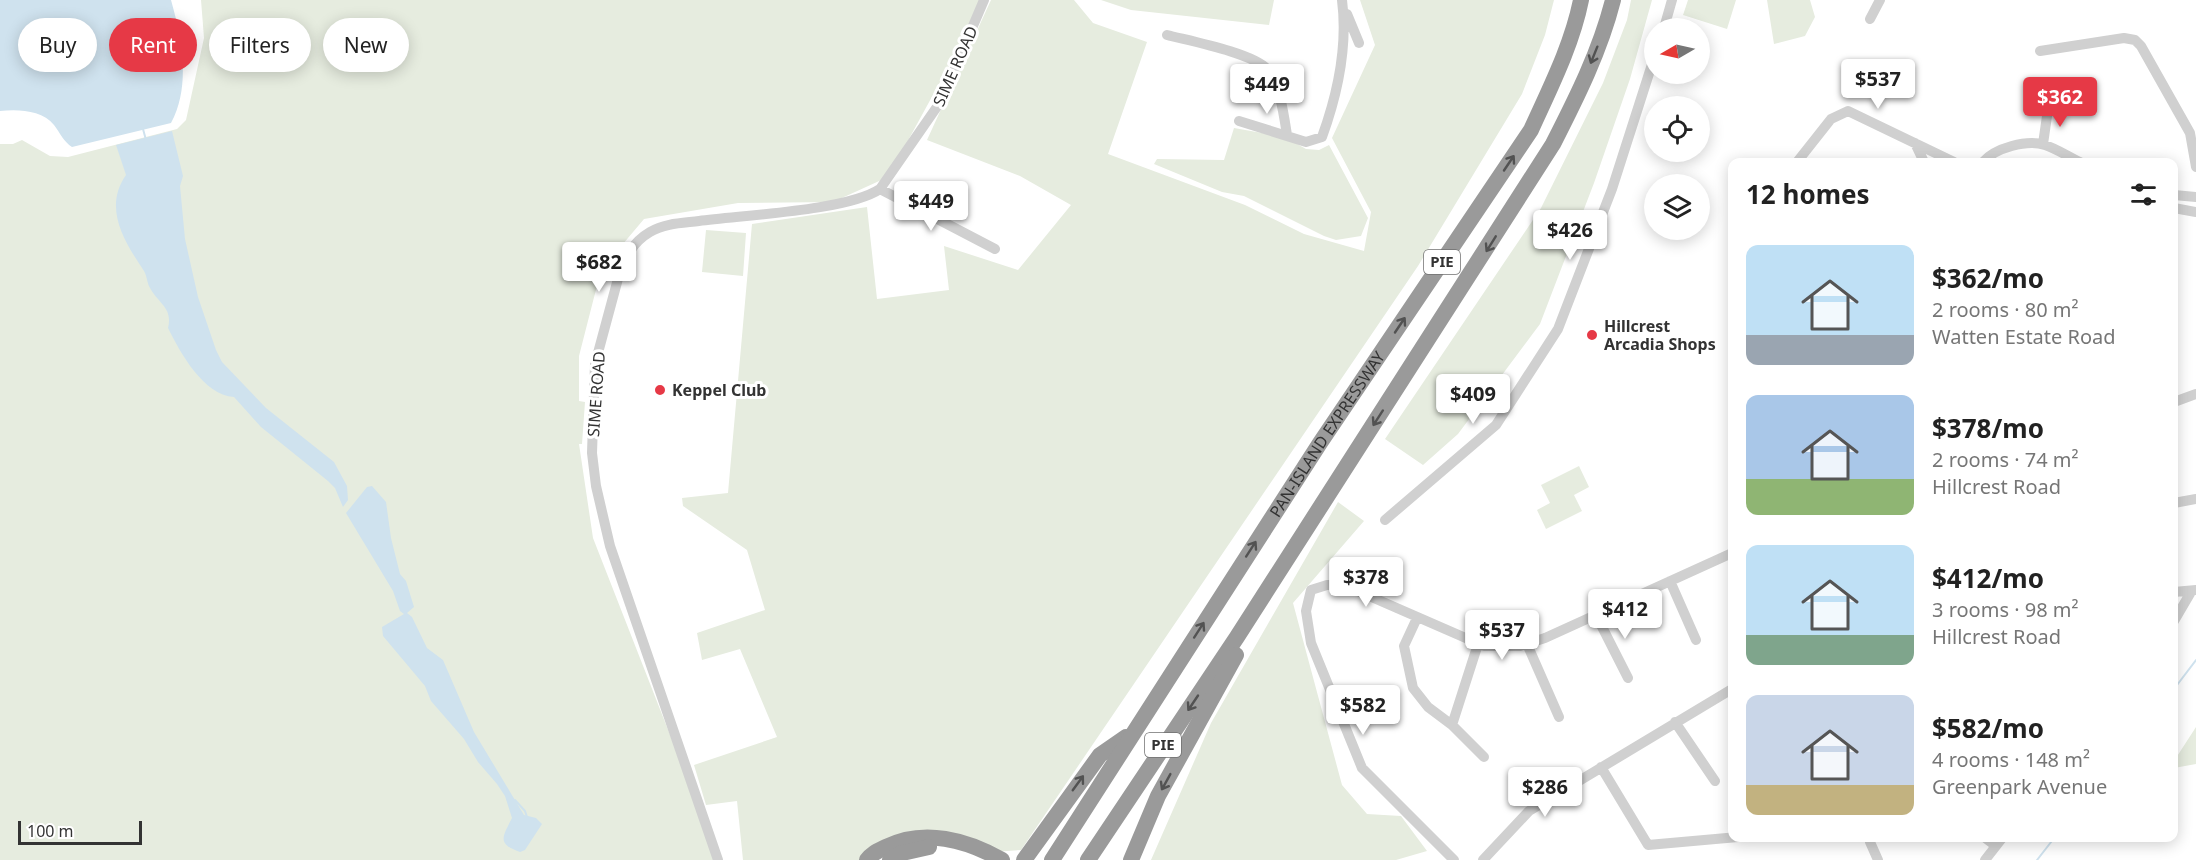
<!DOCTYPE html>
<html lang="en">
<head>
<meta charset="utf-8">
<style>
  :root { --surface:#fff; --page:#f2f2f2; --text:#222; --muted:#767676; --accent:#e63946 }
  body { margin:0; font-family:"Noto Sans",sans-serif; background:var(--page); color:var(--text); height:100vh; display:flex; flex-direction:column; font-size:22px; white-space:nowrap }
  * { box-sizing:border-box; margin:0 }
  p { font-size:20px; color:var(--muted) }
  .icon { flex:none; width:33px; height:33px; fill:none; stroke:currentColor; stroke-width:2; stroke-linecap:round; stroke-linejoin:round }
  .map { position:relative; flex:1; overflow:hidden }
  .details { position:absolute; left:1728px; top:158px; width:450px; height:684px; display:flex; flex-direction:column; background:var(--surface); border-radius:12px; box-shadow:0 3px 15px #0003 }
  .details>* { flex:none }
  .hud { position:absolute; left:18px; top:18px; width:570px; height:54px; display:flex; gap:12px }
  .needle { width:39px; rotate:261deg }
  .controls { position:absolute; left:1644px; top:18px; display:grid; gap:12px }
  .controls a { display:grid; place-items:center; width:66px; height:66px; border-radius:50%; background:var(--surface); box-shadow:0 3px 15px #0003; font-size:30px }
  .scale { position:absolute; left:18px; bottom:15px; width:124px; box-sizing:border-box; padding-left:6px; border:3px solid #333; border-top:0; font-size:16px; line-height:21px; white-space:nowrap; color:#333; -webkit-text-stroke:4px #fff; paint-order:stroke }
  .price { position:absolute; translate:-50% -51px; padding:0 14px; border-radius:6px; background:#fff; color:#222; font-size:20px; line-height:39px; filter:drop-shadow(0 2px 3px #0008) }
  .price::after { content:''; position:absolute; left:50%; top:36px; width:18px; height:14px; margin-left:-9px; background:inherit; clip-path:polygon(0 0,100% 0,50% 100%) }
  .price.active { background:var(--accent); color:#fff }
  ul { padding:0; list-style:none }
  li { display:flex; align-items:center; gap:18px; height:150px; padding:0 18px }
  li span { display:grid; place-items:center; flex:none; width:168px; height:120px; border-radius:12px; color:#555 }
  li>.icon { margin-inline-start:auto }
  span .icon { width:72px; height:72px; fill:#fffc; stroke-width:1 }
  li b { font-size:26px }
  h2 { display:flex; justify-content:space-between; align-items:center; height:72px; padding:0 18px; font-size:26px }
  .pill { padding:0 21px; border-radius:27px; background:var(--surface); box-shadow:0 3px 15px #0003; font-size:21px; line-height:54px }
  .pill.active { background:var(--accent); color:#fff }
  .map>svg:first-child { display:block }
  .green { fill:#e6ecdf }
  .water { fill:#cfe2ee }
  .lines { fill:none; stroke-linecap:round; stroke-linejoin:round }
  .stream { stroke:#cfe2ee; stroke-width:2 }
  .minor { stroke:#d0d0d0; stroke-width:10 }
  .highway { stroke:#9a9a9a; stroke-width:16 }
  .oneway { stroke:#525252 }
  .poi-dot { fill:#e63946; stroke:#fff; stroke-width:2 }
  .labels { text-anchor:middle; stroke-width:6; stroke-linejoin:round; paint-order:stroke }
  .shield { fill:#fff; stroke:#707070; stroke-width:1.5 }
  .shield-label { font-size:15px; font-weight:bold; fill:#333 }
  .street-label { font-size:16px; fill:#333; stroke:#fff }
  .poi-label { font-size:16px; font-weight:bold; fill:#333; stroke:#fff; text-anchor:start }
</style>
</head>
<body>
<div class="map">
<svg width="2196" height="860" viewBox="0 0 2196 860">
  <rect width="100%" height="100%" fill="#fff"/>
  <path class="green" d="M201 0H982L968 31 888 177 833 202 738 203 644 219 601 270 579 356V401L585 402 582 444H579L593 538 719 860H0V144H13L22 140 50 156 68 157 177 129 186 120 204 38Z
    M991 0H1074L1093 23 1147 42 1108 154 1245 205 1304 234 1364 251 1371 212 1332 138 1375 45 1360 0H1554L1545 35 1522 94 1418 266 1021 850 993 852 962 839 871 860H743L737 801 706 805 694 765 777 737 740 649 702 660 697 633 765 610 747 550 683 506 682 498 728 493 752 224 867 207 877 299 949 290 944 246 1018 270 1071 205 1020 176 927 140Z
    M1101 0H1274L1269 25 1131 10Z
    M1631 0H1652L1630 79 1594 183 1540 324 1458 434 1423 465 1385 439 1541 208 1603 83 1627 20Z
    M1688 0H1736L1727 29 1683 15Z
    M1767 0H1810L1815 17 1805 36 1774 44Z
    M1234 128 1285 137 1306 149 1319 150 1329 145 1368 218 1361 236 1336 240 1324 236 1244 196 1222 192 1154 164 1157 159 1224 160Z
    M706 230 746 233 743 276 702 272Z
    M1579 466 1589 487 1574 495 1582 511 1546 529 1537 510 1550 503 1541 485Z
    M1338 502 1364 521 1293 603 1342 785 1367 814 1401 816 1427 851 1396 860H1151L1211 723Z
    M2196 727V764L2174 768V761Z"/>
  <path class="water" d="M0 0H171C182 39 191 86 171 123L72 147C64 142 60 133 54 125 42 110 18 109 0 111Z
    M172 131 183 176 180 186 185 239 198 297 216 350 222 362 266 408 334 462 347 486 348 500 343 507 335 488 328 481 261 427 234 397C203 395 180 352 168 328 173 308 159 304 150 288 147 283 147 276 144 271 124 241 103 208 126 175L116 145Z
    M372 486 386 502 391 538 400 574 406 581 414 607 407 613 412 617 427 648 443 660 474 732 524 815 536 818 542 824 525 850 520 852C496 844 503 836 512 818L505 796 497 784 478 762 464 739 431 701 425 686 383 636 382 627 404 614 400 611 393 591 346 513 367 487Z"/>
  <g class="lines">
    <path class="stream" d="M143 129 146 140
      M2174 689 2196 660
      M515 800 525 811 527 817
      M2037 860 2055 837"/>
    <path class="minor" d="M1347 14 1359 43
      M1870 19 1880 0
      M1664 28 1672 0
      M1167 35C1190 41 1252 53 1267 69 1280 84 1284 116 1287 135
      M2040 51 2124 38 2135 40 2141 46 2190 133 2196 167
      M1239 121 1306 142 1322 137C1338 93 1348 47 1342 0
      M1915 143 1924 162
      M2043 144 2048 109
      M1797 162 1831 119 1848 111 1954 162
      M1983 162C1995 148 2027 139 2045 145 2057 149 2069 157 2080 162
      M880 189 995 249
      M2174 195 2196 197
      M2174 208 2196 212
      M2174 402 2196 394
      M2174 503 2196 499
      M1385 520 1496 425 1558 329 1612 189 1654 58
      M1670 581 1696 640
      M2174 592 2196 590
      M1596 615 1628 678
      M1417 618 1404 646 1413 688 1428 707 1452 725 1484 757
      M2174 621 2191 592
      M1527 644 1559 717
      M1675 722 1715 781
      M1452 725 1478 644
      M1601 767 1648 845 1738 837
      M1984 837 1996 846
      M1870 842 1878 860
      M718 860 610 546 596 486 592 453 595 364 619 275C625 257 633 242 650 232 665 223 683 223 699 221 743 215 847 211 880 189L941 101 984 0
      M1454 860 1362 768 1311 643 1306 611 1311 590 1327 585H1344L1484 646H1520L1545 638 1732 553
      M1483 860 1529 811 1732 689
      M1985 860 2003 837"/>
    <g class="highway">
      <path d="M867 860C872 853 878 851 886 847 924 828 967 840 1002 860"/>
      <path d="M890 860 902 853 929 847"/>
      <path d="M1024 860 1100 755 1126 737"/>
      <path id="s1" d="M1052 860 1320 443 1531 130C1550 88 1572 45 1581 0"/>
      <path d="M1088 860 1237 637 1553 144C1577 97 1600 51 1613 0"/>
      <path d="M1131 860 1158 796 1236 655"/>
    </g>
  </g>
  <defs><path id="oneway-shaft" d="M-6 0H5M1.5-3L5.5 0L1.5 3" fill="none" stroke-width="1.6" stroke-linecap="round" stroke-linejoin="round" transform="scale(1.5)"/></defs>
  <g class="oneway">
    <use href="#oneway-shaft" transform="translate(1594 55) rotate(112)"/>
    <use href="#oneway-shaft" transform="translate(1509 163) rotate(-56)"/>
    <use href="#oneway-shaft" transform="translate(1491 244) rotate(122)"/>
    <use href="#oneway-shaft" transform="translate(1400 325) rotate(-56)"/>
    <use href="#oneway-shaft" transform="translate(1378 418) rotate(123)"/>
    <use href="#oneway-shaft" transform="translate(1251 549) rotate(-57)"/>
    <use href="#oneway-shaft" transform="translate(1199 630) rotate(-57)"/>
    <use href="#oneway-shaft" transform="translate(1193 703) rotate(124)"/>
    <use href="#oneway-shaft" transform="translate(1166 782) rotate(119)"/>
    <use href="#oneway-shaft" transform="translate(1078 783) rotate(-54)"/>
  </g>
  <g class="poi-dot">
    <circle cx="1592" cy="335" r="6"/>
    <circle cx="660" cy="390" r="6"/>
  </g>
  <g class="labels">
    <g class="shield">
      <rect x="1424" y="250" width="36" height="24" rx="4.5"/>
      <rect x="1145" y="733" width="36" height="24" rx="4.5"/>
    </g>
    <g class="shield-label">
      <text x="1442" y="267">PIE</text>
      <text x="1163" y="750">PIE</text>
    </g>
    <g class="street-label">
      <text transform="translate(955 66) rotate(-66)" y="6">SIME ROAD</text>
      <text transform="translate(596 394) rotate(-86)" y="6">SIME ROAD</text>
      <text dy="6" stroke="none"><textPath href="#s1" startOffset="507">PAN-ISLAND EXPRESSWAY</textPath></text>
    </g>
    <g class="poi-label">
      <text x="1604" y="332">Hillcrest<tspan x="1604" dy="18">Arcadia Shops</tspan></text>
      <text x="672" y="396">Keppel Club</text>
    </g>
  </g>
</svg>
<div class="controls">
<a><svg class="needle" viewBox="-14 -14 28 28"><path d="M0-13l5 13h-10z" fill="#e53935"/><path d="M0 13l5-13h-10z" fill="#767676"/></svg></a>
<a><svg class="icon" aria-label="locate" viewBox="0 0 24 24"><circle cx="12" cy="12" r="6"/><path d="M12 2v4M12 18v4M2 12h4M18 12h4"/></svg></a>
<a><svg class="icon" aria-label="layers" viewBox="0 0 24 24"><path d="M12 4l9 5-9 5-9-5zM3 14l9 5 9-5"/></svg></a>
</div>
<div class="scale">100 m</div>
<b class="price" style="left:1878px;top:110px">$537</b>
<b class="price" style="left:1267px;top:115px">$449</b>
<b class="price active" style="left:2060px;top:128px">$362</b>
<b class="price" style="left:931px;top:232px">$449</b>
<b class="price" style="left:1570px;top:261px">$426</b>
<b class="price" style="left:599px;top:293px">$682</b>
<b class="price" style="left:1473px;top:425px">$409</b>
<b class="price" style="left:1366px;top:608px">$378</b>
<b class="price" style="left:1625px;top:640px">$412</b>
<b class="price" style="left:1502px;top:661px">$537</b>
<b class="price" style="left:1363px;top:736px">$582</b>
<b class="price" style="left:1545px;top:818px">$286</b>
<div class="hud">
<a class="pill">Buy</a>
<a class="pill active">Rent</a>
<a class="pill">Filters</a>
<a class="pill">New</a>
</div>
<section class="details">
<h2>12 homes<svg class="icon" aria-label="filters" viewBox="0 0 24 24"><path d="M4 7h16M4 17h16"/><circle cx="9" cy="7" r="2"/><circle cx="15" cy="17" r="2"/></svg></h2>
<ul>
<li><span style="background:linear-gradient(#bfe0f5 75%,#9aa5b1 0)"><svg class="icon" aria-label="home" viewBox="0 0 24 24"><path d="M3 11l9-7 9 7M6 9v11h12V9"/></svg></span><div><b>$362/mo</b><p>2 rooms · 80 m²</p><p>Watten Estate Road</p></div></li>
<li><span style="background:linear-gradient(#a9c7e8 70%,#8fb573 0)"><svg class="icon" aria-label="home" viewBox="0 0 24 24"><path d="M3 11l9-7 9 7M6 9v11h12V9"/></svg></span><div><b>$378/mo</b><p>2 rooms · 74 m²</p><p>Hillcrest Road</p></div></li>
<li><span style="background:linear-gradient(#bfe0f5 75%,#7fa58c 0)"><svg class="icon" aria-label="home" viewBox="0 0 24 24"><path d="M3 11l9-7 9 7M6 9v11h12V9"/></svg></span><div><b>$412/mo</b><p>3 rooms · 98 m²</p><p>Hillcrest Road</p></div></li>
<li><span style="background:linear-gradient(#c9d6e8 75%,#c2b280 0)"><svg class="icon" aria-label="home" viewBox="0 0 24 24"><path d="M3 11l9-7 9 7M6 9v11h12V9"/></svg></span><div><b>$582/mo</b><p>4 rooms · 148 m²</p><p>Greenpark Avenue</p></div></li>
</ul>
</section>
</div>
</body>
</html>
